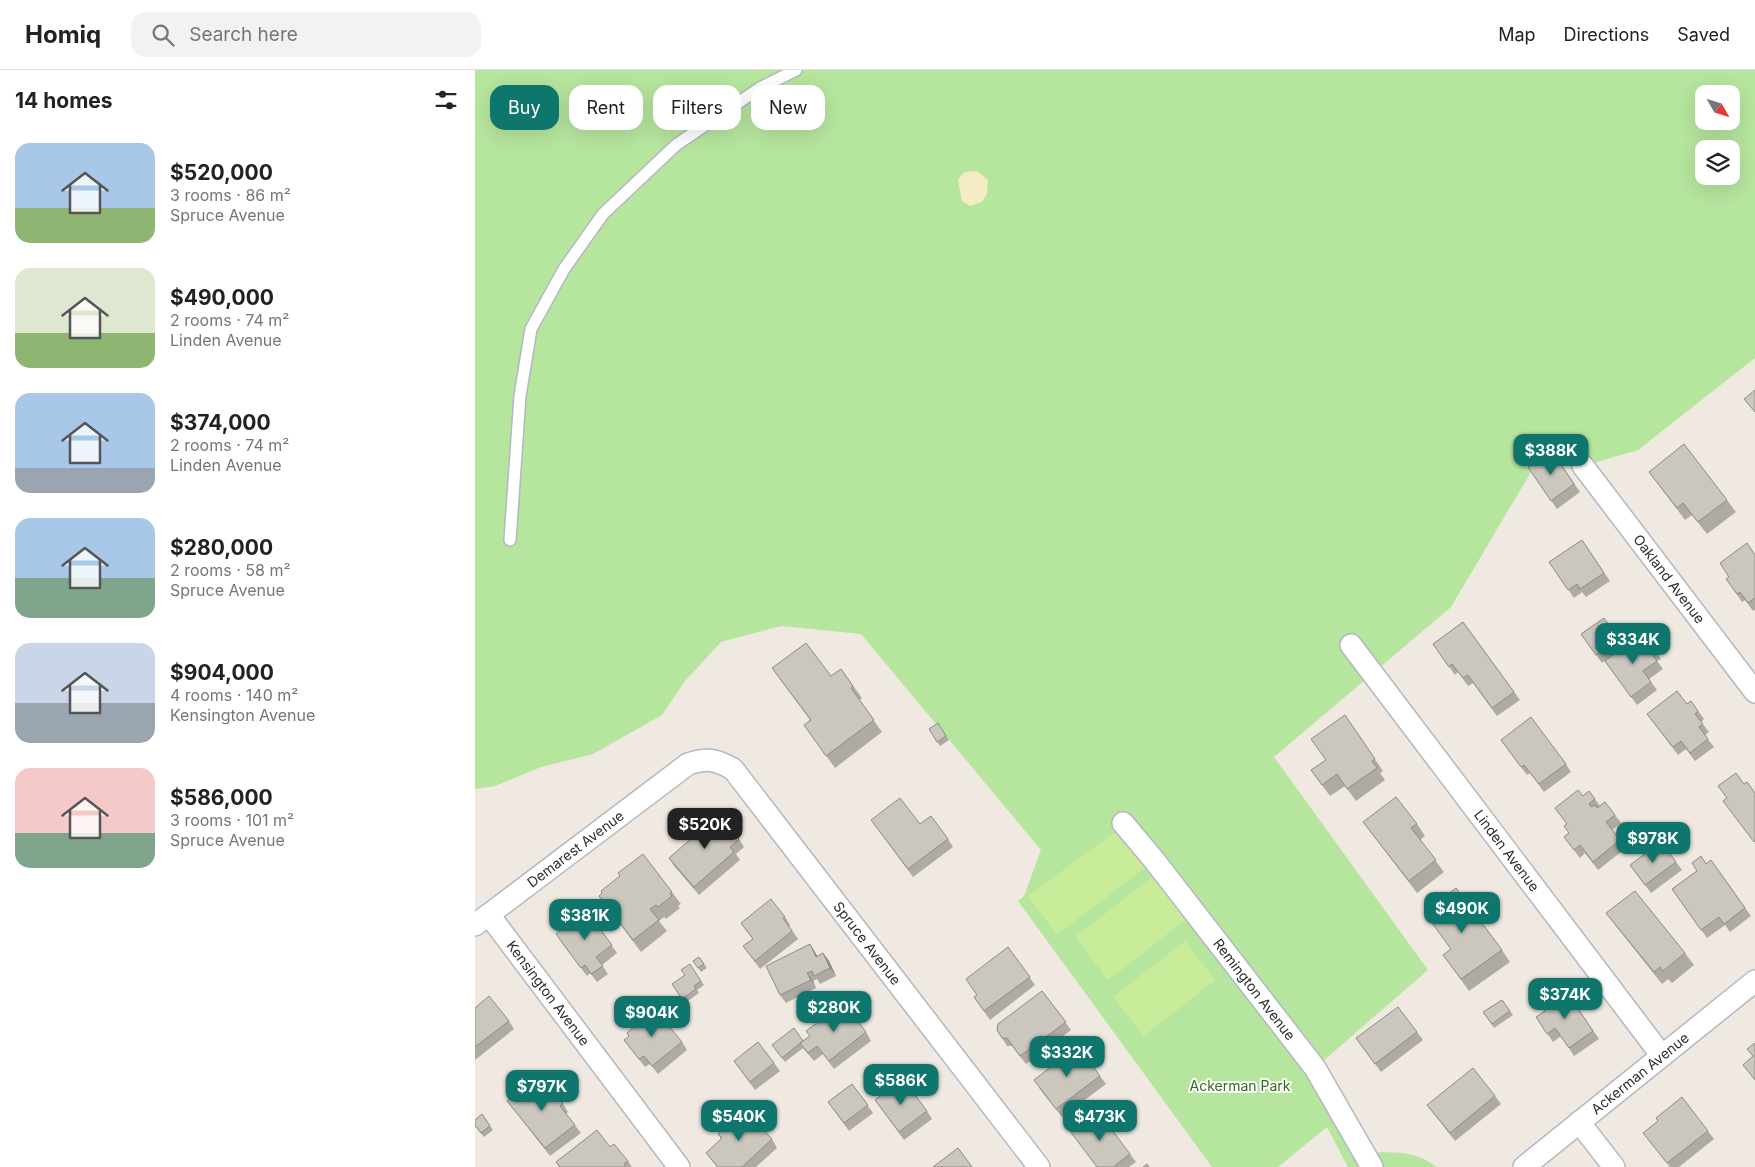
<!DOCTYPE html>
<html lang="en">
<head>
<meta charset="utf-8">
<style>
  :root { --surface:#fff; --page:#f2f2f2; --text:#222; --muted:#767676; --line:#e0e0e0; --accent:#0f766e }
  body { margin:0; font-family:Inter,sans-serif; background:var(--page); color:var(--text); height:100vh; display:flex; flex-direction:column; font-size:19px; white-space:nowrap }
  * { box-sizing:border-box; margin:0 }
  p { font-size:16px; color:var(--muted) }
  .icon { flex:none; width:28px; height:28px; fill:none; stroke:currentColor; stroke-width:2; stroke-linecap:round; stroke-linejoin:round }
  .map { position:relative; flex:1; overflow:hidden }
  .sheet { display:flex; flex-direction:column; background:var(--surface); width:475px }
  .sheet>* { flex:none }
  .banner { position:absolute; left:15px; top:15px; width:475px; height:45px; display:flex; gap:10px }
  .needle { width:32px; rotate:129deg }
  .buttons { position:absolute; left:1220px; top:15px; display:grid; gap:10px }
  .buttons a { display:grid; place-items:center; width:45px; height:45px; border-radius:10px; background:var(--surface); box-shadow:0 5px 20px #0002; font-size:25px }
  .price { position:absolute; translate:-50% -42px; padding:0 11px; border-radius:10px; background:var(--accent); color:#fff; font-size:16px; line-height:32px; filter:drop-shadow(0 1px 2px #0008) }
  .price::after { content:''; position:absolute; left:50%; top:30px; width:15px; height:11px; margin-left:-8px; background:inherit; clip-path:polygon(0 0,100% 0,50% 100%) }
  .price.active { background:#222; color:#fff }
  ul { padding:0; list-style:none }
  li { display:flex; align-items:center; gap:15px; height:125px; padding:0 15px }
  li span { display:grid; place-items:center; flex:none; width:140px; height:100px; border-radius:15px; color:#555 }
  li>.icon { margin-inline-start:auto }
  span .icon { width:60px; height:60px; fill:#fffc; stroke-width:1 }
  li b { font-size:21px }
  h2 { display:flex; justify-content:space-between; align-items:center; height:60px; padding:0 15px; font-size:21px }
  .pill { padding:0 18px; border-radius:15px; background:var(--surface); box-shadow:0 5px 20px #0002; font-size:18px; line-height:45px }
  .pill.active { background:var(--accent); color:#fff }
  header { display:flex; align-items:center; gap:30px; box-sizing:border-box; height:70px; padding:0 25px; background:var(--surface); border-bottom:1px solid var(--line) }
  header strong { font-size:24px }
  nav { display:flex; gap:28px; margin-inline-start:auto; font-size:18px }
  .search { width:350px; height:45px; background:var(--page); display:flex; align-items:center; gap:12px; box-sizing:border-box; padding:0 18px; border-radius:15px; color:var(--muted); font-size:19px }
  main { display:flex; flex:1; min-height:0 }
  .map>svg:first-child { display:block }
  .green { fill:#b6e59e; fill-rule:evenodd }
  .sand { fill:#f3ecc5 }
  .pitch { fill:#c9ec9a }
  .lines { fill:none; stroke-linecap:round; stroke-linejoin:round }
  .service-casing { stroke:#b4b7c1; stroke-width:14 }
  .minor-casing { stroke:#b4b7c1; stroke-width:24 }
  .service { stroke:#fff; stroke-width:11 }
  .minor { stroke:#fff; stroke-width:21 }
  .wall { fill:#afaba4 }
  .shaded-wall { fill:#8e8b86 }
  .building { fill:#cbc7bf; stroke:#8e8b86 }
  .labels { text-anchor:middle; stroke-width:4; stroke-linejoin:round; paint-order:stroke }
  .street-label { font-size:14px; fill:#2e2e2e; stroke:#fff }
  .park-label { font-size:14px; fill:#2c6e1b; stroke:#fff }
</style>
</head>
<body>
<header>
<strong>Homiq</strong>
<div class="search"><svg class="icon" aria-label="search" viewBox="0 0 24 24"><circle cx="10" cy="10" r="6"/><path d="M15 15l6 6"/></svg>Search here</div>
<nav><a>Map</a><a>Directions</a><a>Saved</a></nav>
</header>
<main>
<section class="sheet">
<h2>14 homes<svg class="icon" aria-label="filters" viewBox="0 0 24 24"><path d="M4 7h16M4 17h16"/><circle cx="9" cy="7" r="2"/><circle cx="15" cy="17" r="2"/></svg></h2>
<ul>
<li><span style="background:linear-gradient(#a9c7e8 65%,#8fb573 0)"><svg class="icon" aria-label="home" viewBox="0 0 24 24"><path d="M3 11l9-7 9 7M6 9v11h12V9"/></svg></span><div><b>$520,000</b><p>3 rooms · 86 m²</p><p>Spruce Avenue</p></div></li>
<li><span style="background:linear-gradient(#dfe7d0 65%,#8fb573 0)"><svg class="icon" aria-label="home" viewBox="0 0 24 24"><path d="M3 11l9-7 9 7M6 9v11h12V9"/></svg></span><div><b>$490,000</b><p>2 rooms · 74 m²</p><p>Linden Avenue</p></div></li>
<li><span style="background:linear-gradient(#a9c7e8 75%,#9aa5b1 0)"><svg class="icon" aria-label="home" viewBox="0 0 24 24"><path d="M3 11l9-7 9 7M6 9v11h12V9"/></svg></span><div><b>$374,000</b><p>2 rooms · 74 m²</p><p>Linden Avenue</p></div></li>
<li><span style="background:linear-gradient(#a9c7e8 60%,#7fa58c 0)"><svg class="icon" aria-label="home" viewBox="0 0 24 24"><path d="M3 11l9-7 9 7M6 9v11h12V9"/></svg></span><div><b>$280,000</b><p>2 rooms · 58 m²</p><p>Spruce Avenue</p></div></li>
<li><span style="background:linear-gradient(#c9d6e8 60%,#9aa5b1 0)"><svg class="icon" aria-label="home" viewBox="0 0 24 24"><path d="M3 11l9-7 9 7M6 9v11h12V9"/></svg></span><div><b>$904,000</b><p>4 rooms · 140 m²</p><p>Kensington Avenue</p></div></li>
<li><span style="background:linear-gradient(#f6c9c9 65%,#7fa58c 0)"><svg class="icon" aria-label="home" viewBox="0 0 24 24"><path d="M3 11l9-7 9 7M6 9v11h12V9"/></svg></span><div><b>$586,000</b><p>3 rooms · 101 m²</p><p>Spruce Avenue</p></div></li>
</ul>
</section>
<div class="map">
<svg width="1280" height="1097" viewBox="0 0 1280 1097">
  <rect width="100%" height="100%" fill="#efe9e1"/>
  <path class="green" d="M0 0H1280V288L1163 380 1108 396 1069 380 976 537 799 687 953 900 840 998 889 1083C916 1082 938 1079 962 1097H873L852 1057 803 1097H737L543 831 549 826 566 780 386 564 306 556 246 572 210 611 187 645 118 684 66 697 20 716 0 719ZM1229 24H1256V51H1229ZM1229 79H1256V106H1229Z"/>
  <path class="sand" d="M502 101 513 110 512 124 507 132 495 136 487 131 483 110 489 102Z"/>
  <path class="pitch" d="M647 757 676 793 582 865 553 826Z
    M682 803 716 846 633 910 600 867Z
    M710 871 740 910 669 966 638 927Z"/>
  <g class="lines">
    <defs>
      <path id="service" d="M35 470 45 326 56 259 89 199 128 144 201 75 285 18 321 0"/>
      <g id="minor">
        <path id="s1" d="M1108 396 1280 622"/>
        <path id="s2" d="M876 575 1187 986"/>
        <path id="s3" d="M648 753 679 790 840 998 897 1097"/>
        <path id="s4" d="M14 845 204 1097"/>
        <path id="s5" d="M0 855 213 694C232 688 240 689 258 699L564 1097"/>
        <path d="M1104 1052 1139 1097"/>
        <path id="s6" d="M1049 1097 1280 911"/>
      </g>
    </defs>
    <use href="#service" class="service-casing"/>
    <use href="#minor" class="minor-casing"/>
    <use href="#service" class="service"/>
    <use href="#minor" class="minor"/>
  </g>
  <path class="wall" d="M1077 381 1105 422 1082 439 1053 397Z
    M1174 402 1252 430 1261 442 1232 464 1217 445 1210 450Z
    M1107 470 1135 511 1111 527 1107 522 1099 528 1074 492Z
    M1280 485V540L1278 541 1270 530 1267 532 1251 509Z
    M1129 548 1149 577 1127 593 1106 564Z
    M988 552 1045 630 1022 646 998 613 993 616 983 602 980 605 958 574Z
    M1173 572 1186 589 1182 591 1188 599 1174 609 1182 620 1162 635 1130 591 1169 574Z
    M297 598 356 606 366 599 387 628 384 630 407 662 360 698 329 655 335 650Z
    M1216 631 1229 649 1226 652 1234 662 1230 665 1239 677 1220 691 1211 679 1203 685 1172 644 1212 634Z
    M870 645 908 701 905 703 910 710 881 731 870 716 855 726 836 700 851 690Z
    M463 653 474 670 465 676 454 659Z
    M1026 670 1091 694 1096 702 1069 722 1055 703 1052 705Z
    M1114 721 1125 736 1140 745 1146 753 1137 760 1151 778 1123 800 1110 783 1105 788 1089 767 1094 763 1092 754 1080 738 1108 726Z
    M888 752 942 754 950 766 945 770 969 802 942 823Z
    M237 753 264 769 269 777 261 784 265 790 224 825 199 796 194 788Z
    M445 754 473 769 478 777 438 807 402 758Z
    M1236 790 1276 846 1255 862 1250 855 1232 868 1197 819Z
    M1201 792 1207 800 1176 823 1155 795Z
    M197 822 206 834 203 836 205 838 191 849 189 847 184 851 192 861 166 882 124 826Z
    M111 840 142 883 127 895 133 904 122 912 115 903 112 906 86 872Z
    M1131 843 1210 883 1219 895 1197 913 1193 909 1187 914 1140 855Z
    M310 847 315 855 314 856 323 869 285 899 268 876 278 869 266 853Z
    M335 874 342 886 348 883 354 891 361 906 345 914 342 909 338 911 341 918 311 933 305 925Z
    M533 877 560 915 515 950 499 927 502 925Z
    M1027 880 1035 892 994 921 968 885Z
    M224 887 232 898 226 902 218 891Z
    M226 911 229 915 222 920 224 923 210 933 197 914Z
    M567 921 596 960 551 994 537 976H532L522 960Z
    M1091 921 1124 969 1099 986 1086 966 1078 972 1061 947 1070 941Z
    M1027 930 1038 945 1019 958 1008 942Z
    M0 938 34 951 39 959 0 990Z
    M391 962 396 971 359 999 348 984 339 991 328 978 310 992 297 975Z
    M942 962 948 970 906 1002 881 968Z
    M149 970 207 972 212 980 183 1004 175 994 170 997Z
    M259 991 299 993 305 1001 280 1020Z
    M625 1006 631 1014 587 1047 564 1018Z
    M377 1014 398 1043 374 1061 353 1032Z
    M1020 1026 1026 1034 980 1071 952 1035Z
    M400 1030 452 1041 457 1049 429 1070Z
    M32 1031 88 1034 93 1042 91 1044 106 1063 75 1086Z
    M7 1044 18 1060 9 1067 0 1056Z
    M1183 1051 1233 1061 1239 1069 1204 1097H1195L1168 1063Z
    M243 1064 297 1069 302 1078 281 1097H242L231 1083 246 1069Z
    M135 1077 153 1091 157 1097H84L81 1092Z
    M655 1084 661 1092 654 1097H622Z"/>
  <path class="shaded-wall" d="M335 874 340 882 347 895 341 887Z
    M348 883 354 891 361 906 355 898Z
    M332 903 338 911 341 918 336 910Z"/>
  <path class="building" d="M1280 320V342L1269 329Z
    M1209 374 1252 430 1223 452 1208 433 1202 438 1174 402Z
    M1077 381 1099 414 1076 431 1053 397Z
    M1107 470 1129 503 1105 519 1102 514 1093 520 1074 492Z
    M1272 473 1280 485V528L1273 533 1265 522 1262 524 1251 509 1254 507 1245 493Z
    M1129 548 1144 569 1121 585 1106 564Z
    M988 552 1039 622 1017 638 993 605 988 608 977 594 974 597 958 574Z
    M1164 566 1169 574 1173 572 1180 580 1176 583 1182 591 1168 601 1176 612 1156 627 1130 591Z
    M331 573 356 606 366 599 378 616 376 618 399 650 351 686 329 655 336 650 297 598Z
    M1202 621 1212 634 1216 631 1223 641 1220 644 1228 654 1224 657 1233 669 1215 683 1206 671 1198 677 1172 644Z
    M870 645 900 689 897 691 902 698 872 719 862 704 847 715 836 700 851 690 836 669Z
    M1056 647 1091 694 1064 714 1049 695 1046 697 1026 670Z
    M463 653 471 666 462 672 454 659Z
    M1261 703 1269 714 1272 712 1280 723V771L1279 772 1248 731 1252 728 1243 716Z
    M1103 720 1108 726 1114 721 1120 729 1114 734 1116 737 1120 735 1122 738 1130 732 1140 745 1131 752 1145 770 1118 792 1105 775 1099 780 1089 767 1094 763 1089 756 1092 754 1080 738Z
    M921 727 942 754 936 758 961 790 934 811 888 752Z
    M425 728 445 754 456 746 473 769 433 799 396 750Z
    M244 747 264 769 255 777 259 782 219 817 194 788 217 768 214 764 233 748 237 753Z
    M1186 772 1201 792 1170 815 1155 795Z
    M168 784 197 822 195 824 197 826 183 837 181 835 175 839 184 850 158 870 124 826 127 823 126 821 145 806 143 803Z
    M1226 786 1231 794 1236 790 1270 838 1249 854 1244 847 1226 860 1197 819 1222 801 1217 793Z
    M981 818 1027 880 986 909 968 885 976 879 949 842Z
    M1160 821 1210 883 1188 901 1185 897 1179 902 1131 843Z
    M296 829 310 847 308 848 317 861 280 891 268 876 278 869 266 853Z
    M111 840 137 875 121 887 128 896 116 904 110 895 106 898 81 864Z
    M335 874 341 887 348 883 355 898 339 906 337 901 332 903 336 910 305 925 291 896Z
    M533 877 555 907 509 941 499 927 502 925 491 909Z
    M224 887 229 894 223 898 218 891Z
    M215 894 226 911 219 916 221 919 207 929 197 914 210 905 206 900Z
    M567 921 591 952 545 986 532 968H527L522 960 523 954Z
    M1091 921 1118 961 1094 978 1080 958 1072 964 1061 947 1070 941 1068 937Z
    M14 926 34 951 0 977V938Z
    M1027 930 1035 941 1017 954 1008 942Z
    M369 933 391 962 354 991 342 976 333 983 325 973 335 966 331 961Z
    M923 937 942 962 900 994 881 968Z
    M180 939 207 972 177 996 169 986 164 989 149 970 154 966 152 963Z
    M319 958 328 971 307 988 297 975Z
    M283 972 299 993 275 1012 259 991Z
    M1280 973V1010L1268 995 1278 986 1272 979Z
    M603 976 625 1006 581 1039 559 1010Z
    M998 998 1020 1026 975 1063 952 1035Z
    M65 1005 88 1034 85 1036 100 1055 70 1078 32 1031Z
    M428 1009 452 1041 424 1062 400 1030Z
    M377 1014 393 1035 369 1053 353 1032Z
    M1207 1027 1233 1061 1192 1093 1168 1063 1183 1051 1181 1048Z
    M270 1040 297 1069 267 1097H243L231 1083 247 1068 243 1064Z
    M622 1040 655 1084 638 1097H622L595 1061Z
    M7 1044 15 1056 6 1063 0 1055V1050Z
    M122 1060 135 1077 139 1074 153 1091 149 1094 151 1097H85L81 1092Z
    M483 1078 497 1097H458Z
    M672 1094 674 1097H668Z"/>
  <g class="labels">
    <g class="street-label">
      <text dy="5" stroke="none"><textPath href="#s1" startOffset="142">Oakland Avenue</textPath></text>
      <text dy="5" stroke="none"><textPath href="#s5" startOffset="126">Demarest Avenue</textPath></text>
      <text dy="5" stroke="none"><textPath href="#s2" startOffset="258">Linden Avenue</textPath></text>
      <text dy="5" stroke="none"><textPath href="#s5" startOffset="534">Spruce Avenue</textPath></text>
      <text dy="5" stroke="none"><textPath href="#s3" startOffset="212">Remington Avenue</textPath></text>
      <text dy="5" stroke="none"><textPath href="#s4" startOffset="98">Kensington Avenue</textPath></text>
      <text dy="5" stroke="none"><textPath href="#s6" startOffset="149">Ackerman Avenue</textPath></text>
    </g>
    <g class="park-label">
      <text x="765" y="1021">Ackerman Park</text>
    </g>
  </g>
</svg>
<div class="buttons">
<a><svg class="needle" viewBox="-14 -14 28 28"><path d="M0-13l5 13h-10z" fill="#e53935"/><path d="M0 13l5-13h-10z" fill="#767676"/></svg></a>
<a><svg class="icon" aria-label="layers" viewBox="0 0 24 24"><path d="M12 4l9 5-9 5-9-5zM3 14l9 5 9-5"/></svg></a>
</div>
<b class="price" style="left:1076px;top:406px">$388K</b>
<b class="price" style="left:1158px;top:595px">$334K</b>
<b class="price active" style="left:230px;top:780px">$520K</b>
<b class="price" style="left:1178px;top:794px">$978K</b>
<b class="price" style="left:987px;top:864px">$490K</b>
<b class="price" style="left:110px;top:871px">$381K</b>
<b class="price" style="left:1090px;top:950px">$374K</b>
<b class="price" style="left:359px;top:963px">$280K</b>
<b class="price" style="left:177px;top:968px">$904K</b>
<b class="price" style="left:592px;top:1008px">$332K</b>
<b class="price" style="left:426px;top:1036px">$586K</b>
<b class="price" style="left:67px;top:1042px">$797K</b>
<b class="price" style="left:264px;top:1072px">$540K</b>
<b class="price" style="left:625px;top:1072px">$473K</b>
<div class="banner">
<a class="pill active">Buy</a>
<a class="pill">Rent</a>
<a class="pill">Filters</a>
<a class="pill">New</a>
</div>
</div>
</main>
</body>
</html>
